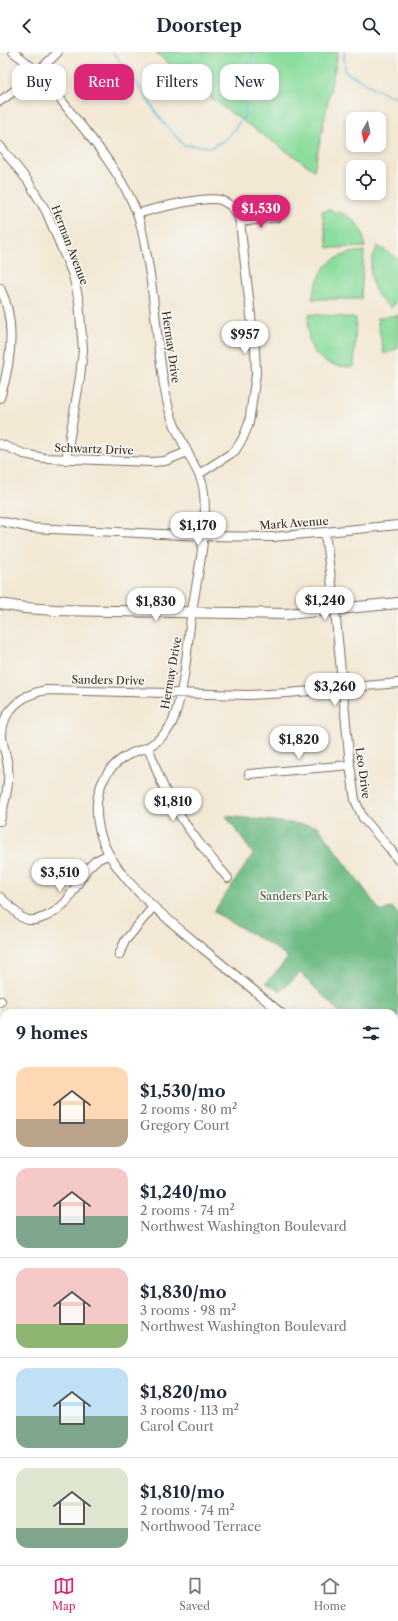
<!DOCTYPE html>
<html lang="en">
<head>
<meta charset="utf-8">
<style>
  :root { --surface:#fff; --page:#f2f2f3; --text:#1f2937; --muted:#747a83; --line:#e0e1e3; --accent:#db2777 }
  body { margin:0; font-family:"Libre Caslon Text",serif; background:var(--page); color:var(--text); height:100vh; display:flex; flex-direction:column; font-size:15px; white-space:nowrap }
  * { box-sizing:border-box; margin:0 }
  p { font-size:13px; color:var(--muted) }
  .icon { flex:none; width:22px; height:22px; fill:none; stroke:currentColor; stroke-width:2; stroke-linecap:round; stroke-linejoin:round }
  .map { position:relative; flex:1; overflow:hidden }
  .drawer { position:absolute; left:0px; top:957px; width:398px; height:556px; display:flex; flex-direction:column; background:var(--surface); border-radius:12px 12px 0 0; box-shadow:0 2px 6px #0003 }
  .drawer>* { flex:none }
  .guide { position:absolute; left:12px; top:12px; width:374px; height:36px; display:flex; gap:8px }
  .needle { width:26px; rotate:189deg }
  .fabs { position:absolute; left:346px; top:60px; display:grid; gap:8px }
  .fabs a { display:grid; place-items:center; width:40px; height:40px; border-radius:8px; background:var(--surface); box-shadow:0 2px 6px #0003; font-size:20px }
  .price { position:absolute; translate:-50% -34px; padding:0 9px; border-radius:14px; background:#fff; color:#222; font-size:13px; line-height:26px; filter:drop-shadow(0 1px 2px #0008) }
  .price::after { content:''; position:absolute; left:50%; top:24px; width:12px; height:9px; margin-left:-6px; background:inherit; clip-path:polygon(0 0,100% 0,50% 100%) }
  .price.on { background:var(--accent); color:#fff }
  ul { padding:0; list-style:none }
  li { display:flex; align-items:center; gap:12px; height:100px; padding:0 16px }
  li+li { border-top:1px solid var(--line) }
  li span { display:grid; place-items:center; flex:none; width:112px; height:80px; border-radius:12px; color:#555 }
  li>.icon { margin-inline-start:auto }
  span .icon { width:48px; height:48px; fill:#fffc; stroke-width:1 }
  li b { font-size:17px }
  h2 { display:flex; justify-content:space-between; align-items:center; height:48px; padding:0 16px; font-size:17px }
  .pill { padding:0 14px; border-radius:12px; background:var(--surface); box-shadow:0 2px 6px #0003; font-size:14px; line-height:36px }
  .pill.on { background:var(--accent); color:#fff }
  header { display:flex; justify-content:space-between; align-items:center; height:52px; padding:0 16px; background:var(--surface); font-size:18px; font-weight:800 }
  .tab-bar { display:flex; justify-content:space-around; align-items:center; height:56px; border-top:1px solid var(--line); background:var(--surface); font-size:11px; color:var(--muted) }
  .tab-bar a { display:grid; justify-items:center; gap:2px }
  .tab-bar .on { color:var(--accent) }
  .map>svg:first-child { display:block }
  .green { fill:#8bdd9e; stroke:#63845e }
  .forest { fill:#70bc85; stroke:#567352 }
  .lines { fill:none; stroke-linecap:round; stroke-linejoin:round }
  .stream { stroke:#5db9db; stroke-width:1.5 }
  .minor-casing { stroke:#7b6c5e; stroke-width:10 }
  .major-casing { stroke:#7b6c5e; stroke-width:12 }
  .minor { stroke:#fff; stroke-width:8 }
  .major { stroke:#fff; stroke-width:10 }
  .labels { text-anchor:middle; stroke-width:3.5; stroke-linejoin:round; paint-order:stroke }
  .street-label { font-size:11px; fill:#3b2a1e; stroke:#f6f6f2 }
  .park-label { font-size:11px; fill:#4f573e; stroke:#f6f6f2 }
</style>
</head>
<body>
<header><svg class="icon" aria-label="back" viewBox="0 0 24 24"><path d="M15 5l-7 7 7 7"/></svg>Doorstep<svg class="icon" aria-label="search" viewBox="0 0 24 24"><circle cx="10" cy="10" r="6"/><path d="M15 15l6 6"/></svg></header>
<div class="map">
<svg width="398" height="1513" viewBox="0 0 398 1513">
  <rect width="100%" height="100%" fill="#f6f6f2"/>
  <filter id="ink" filterUnits="userSpaceOnUse"><feTurbulence type="fractalNoise" baseFrequency=".025" numOctaves="2"/><feDisplacementMap in="SourceGraphic" scale="8" xChannelSelector="R" yChannelSelector="G"/><feConvolveMatrix kernelMatrix="1 2 1 2 8 2 1 2 1" color-interpolation-filters="sRGB"/></filter>
  <filter id="wash" filterUnits="userSpaceOnUse"><feTurbulence type="fractalNoise" baseFrequency=".012" numOctaves="4" result="noise"/><feDisplacementMap in="SourceGraphic" scale="16" xChannelSelector="R" yChannelSelector="G"/><feGaussianBlur stdDeviation="0.9" result="paint"/><feColorMatrix in="noise" values="0 0 0 0 0 0 0 0 0 0 0 0 0 0 0 0 0 1.4 0 .05"/><feComposite in="paint" operator="in"/></filter>
  <g filter="url(#wash)">
    <rect width="100%" height="100%" fill="#f3e8d4"/>
    <path class="green" d="M155 0H338L314 118 224 56Z
      M328 158C351 162 363 171 365 195L328 196 322 159Z
      M378 194 398 207V245L391 256C370 242 365 216 378 194Z
      M364 199 361 247H312C320 215 329 203 364 199Z
      M309 262 356 266 354 315C318 315 304 299 309 262Z
      M398 263V296L384 302 377 266Z"/>
    <path class="forest" d="M226 764 318 774 381 860 392 855 398 862V984L397 986 394 983V961H340L300 921 281 939 266 931 288 906 274 895 214 860 253 802Z"/>
    <g class="lines">
      <path class="stream" d="M113 0 140 36 162 69 184 93 212 95 227 86 246 62 243 36 252 4 256 0
        M344 0 345 20 388 43 398 45"/>
    </g>
  </g>
  <g filter="url(#ink)">
    <g class="lines">
      <defs>
        <path id="minor" d="M13 0C39 18 56 41 75 66 99 95 123 126 137 161 143 177 145 195 148 211 157 259 157 310 169 357 173 371 180 386 187 399 193 413 203 425 204 441 208 482 197 525 191 565 187 598 185 634 174 666 170 678 159 689 148 695 143 698 137 698 132 701 101 716 92 745 99 777 110 825 167 866 202 896 228 917 255 939 281 961
          M0 49C23 34 39 20 58 0
          M0 94 28 129 46 159 73 223 79 249 83 298 80 325 66 408
          M137 162C153 157 210 142 223 149 233 154 237 160 240 170L255 298 256 322 249 371 243 386 235 399 199 422
          M240 170 278 165
          M0 236C17 270 11 311 0 346
          M0 392 24 402 44 406 152 410 165 409 187 400
          M0 469 31 476 203 484 273 485 398 473
          M325 481 335 557 350 713 355 748 363 766 390 797 398 808
          M148 695C154 709 158 724 165 738 181 770 205 799 228 826
          M249 722 350 713
          M0 769C4 752 10 733 8 715 7 705 3 695 2 685 1 659 22 642 46 638L249 643 288 641 398 631
          M0 845 21 865 28 868H36L47 864 56 859 66 850 87 817 95 809 109 802
          M119 903 125 889 153 855
          M0 950 1 949
          M394 1007 398 1002
          M394 1050 398 1052
          M0 1067 4 1068
          M0 1165 4 1166
          M0 1246 4 1247
          M394 1261 398 1235
          M394 1304H398
          M394 1395 398 1394
          M394 1466 398 1469
          M0 1495 4 1498"/>
        <path id="major" d="M0 552 25 556 55 558 287 562 398 551"/>
      </defs>
      <use href="#minor" class="minor-casing"/>
      <use href="#major" class="major-casing"/>
      <use href="#minor" class="minor"/>
      <use href="#major" class="major"/>
    </g>
  </g>
  <g class="labels">
    <g class="street-label">
      <text transform="translate(70 193) rotate(69)" y="4">Herman Avenue</text>
      <text transform="translate(171 295) rotate(82)" y="4">Hermay Drive</text>
      <text transform="translate(94 397) rotate(2)" y="4">Schwartz Drive</text>
      <text transform="translate(294 471) rotate(-4)" y="4">Mark Avenue</text>
      <text transform="translate(171 621) rotate(-80)" y="4">Hermay Drive</text>
      <text transform="translate(108 628) rotate(1)" y="4">Sanders Drive</text>
      <text transform="translate(363 721) rotate(82)" y="4">Leo Drive</text>
    </g>
    <g class="park-label">
      <text x="294" y="848">Sanders Park</text>
    </g>
  </g>
</svg>
<div class="fabs">
<a><svg class="needle" viewBox="-14 -14 28 28"><path d="M0-13l5 13h-10z" fill="#e53935"/><path d="M0 13l5-13h-10z" fill="#747a83"/></svg></a>
<a><svg class="icon" aria-label="locate" viewBox="0 0 24 24"><circle cx="12" cy="12" r="6"/><path d="M12 2v4M12 18v4M2 12h4M18 12h4"/></svg></a>
</div>
<b class="price on" style="left:261px;top:177px">$1,530</b>
<b class="price" style="left:245px;top:303px">$957</b>
<b class="price" style="left:198px;top:494px">$1,170</b>
<b class="price" style="left:325px;top:569px">$1,240</b>
<b class="price" style="left:156px;top:570px">$1,830</b>
<b class="price" style="left:335px;top:655px">$3,260</b>
<b class="price" style="left:299px;top:708px">$1,820</b>
<b class="price" style="left:173px;top:770px">$1,810</b>
<b class="price" style="left:60px;top:841px">$3,510</b>
<div class="guide">
<a class="pill">Buy</a>
<a class="pill on">Rent</a>
<a class="pill">Filters</a>
<a class="pill">New</a>
</div>
<section class="drawer">
<h2>9 homes<svg class="icon" aria-label="filters" viewBox="0 0 24 24"><path d="M4 7h16M4 17h16"/><circle cx="9" cy="7" r="2"/><circle cx="15" cy="17" r="2"/></svg></h2>
<ul>
<li><span style="background:linear-gradient(#ffd9b3 65%,#b9a48a 0)"><svg class="icon" aria-label="home" viewBox="0 0 24 24"><path d="M3 11l9-7 9 7M6 9v11h12V9"/></svg></span><div><b>$1,530/mo</b><p>2 rooms · 80 m²</p><p>Gregory Court</p></div></li>
<li><span style="background:linear-gradient(#f6c9c9 60%,#7fa58c 0)"><svg class="icon" aria-label="home" viewBox="0 0 24 24"><path d="M3 11l9-7 9 7M6 9v11h12V9"/></svg></span><div><b>$1,240/mo</b><p>2 rooms · 74 m²</p><p>Northwest Washington Boulevard</p></div></li>
<li><span style="background:linear-gradient(#f6c9c9 70%,#8fb573 0)"><svg class="icon" aria-label="home" viewBox="0 0 24 24"><path d="M3 11l9-7 9 7M6 9v11h12V9"/></svg></span><div><b>$1,830/mo</b><p>3 rooms · 98 m²</p><p>Northwest Washington Boulevard</p></div></li>
<li><span style="background:linear-gradient(#bfe0f5 60%,#7fa58c 0)"><svg class="icon" aria-label="home" viewBox="0 0 24 24"><path d="M3 11l9-7 9 7M6 9v11h12V9"/></svg></span><div><b>$1,820/mo</b><p>3 rooms · 113 m²</p><p>Carol Court</p></div></li>
<li><span style="background:linear-gradient(#dfe7d0 75%,#7fa58c 0)"><svg class="icon" aria-label="home" viewBox="0 0 24 24"><path d="M3 11l9-7 9 7M6 9v11h12V9"/></svg></span><div><b>$1,810/mo</b><p>2 rooms · 74 m²</p><p>Northwood Terrace</p></div></li>
</ul>
</section>
</div>
<nav class="tab-bar">
<a class="on"><svg class="icon" aria-label="map" viewBox="0 0 24 24"><path d="M3 6l6-2 6 2 6-2v14l-6 2-6-2-6 2zM9 4v14M15 6v14"/></svg>Map</a>
<a><svg class="icon" aria-label="saved" viewBox="0 0 24 24"><path d="M7 4h10v16l-5-4-5 4z"/></svg>Saved</a>
<a><svg class="icon" aria-label="home" viewBox="0 0 24 24"><path d="M3 11l9-7 9 7M6 9v11h12V9"/></svg>Home</a>
</nav>
</body>
</html>
